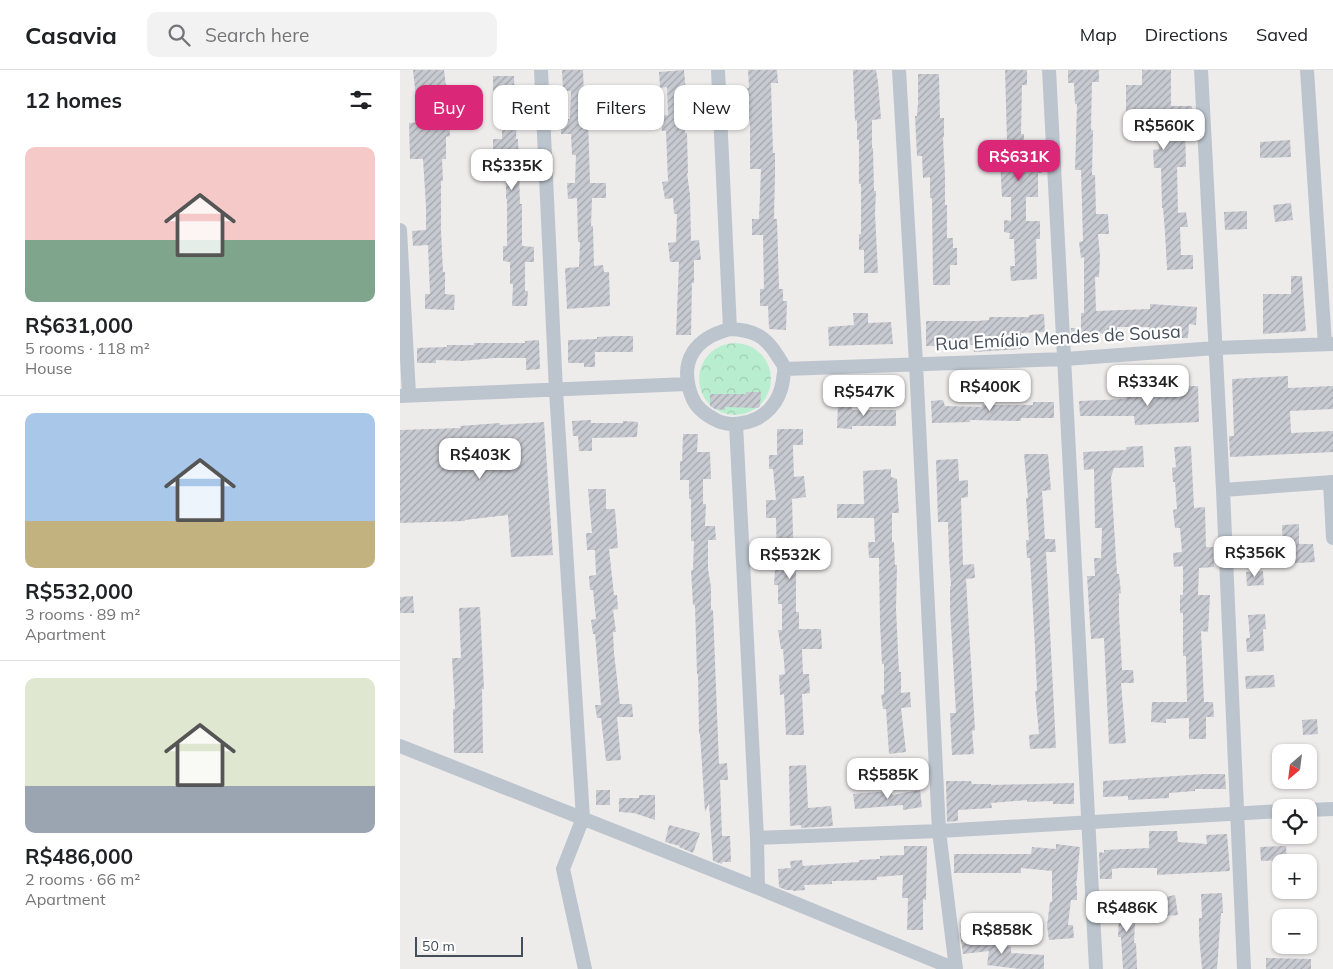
<!DOCTYPE html>
<html lang="en">
<head>
<meta charset="utf-8">
<style>
  :root { --surface:#fff; --page:#f2f2f2; --text:#202124; --muted:#757577; --line:#e0e0e0; --accent:#db2777 }
  body { margin:0; font-family:Mulish,sans-serif; background:var(--page); color:var(--text); height:100vh; display:flex; flex-direction:column; font-size:19px; white-space:nowrap }
  * { box-sizing:border-box; margin:0 }
  p { font-size:16px; color:var(--muted) }
  .icon { flex:none; width:28px; height:28px; fill:none; stroke:currentColor; stroke-width:2; stroke-linecap:round; stroke-linejoin:round }
  .map { position:relative; flex:1; overflow:hidden }
  .sheet { display:flex; flex-direction:column; background:var(--surface); width:400px }
  .sheet>* { flex:none }
  .top-card { position:absolute; left:15px; top:15px; width:475px; height:45px; display:flex; gap:10px }
  .needle { width:32px; rotate:208deg }
  .fabs { position:absolute; left:872px; top:674px; display:grid; gap:10px }
  .fabs a { display:grid; place-items:center; width:45px; height:45px; border-radius:10px; background:var(--surface); box-shadow:0 1px 4px #0004; font-size:25px }
  .scale { position:absolute; left:15px; bottom:12px; width:108px; box-sizing:border-box; padding-left:5px; border:2px solid #444e58; border-top:0; font-size:14px; line-height:18px; white-space:nowrap; color:#444e58; -webkit-text-stroke:4px #fff; paint-order:stroke }
  .price { position:absolute; translate:-50% -42px; padding:0 11px; border-radius:10px; background:#fff; color:#222; font-size:16px; line-height:32px; filter:drop-shadow(0 1px 2px #0008) }
  .price::after { content:''; position:absolute; left:50%; top:30px; width:15px; height:11px; margin-left:-8px; background:inherit; clip-path:polygon(0 0,100% 0,50% 100%) }
  .price.selected { background:var(--accent); color:#fff }
  ul { padding:0; list-style:none }
  li { display:grid; align-content:center; gap:10px; height:265px; padding:0 25px }
  li+li { border-top:1px solid var(--line) }
  li span { display:grid; place-items:center; height:155px; border-radius:10px; color:#555 }
  li>.icon { margin-inline-start:auto }
  span .icon { width:90px; height:90px; fill:#fffc; stroke-width:1 }
  li b { font-size:21px }
  h2 { display:flex; justify-content:space-between; align-items:center; height:60px; padding:0 25px; font-size:21px }
  .chip { padding:0 18px; border-radius:10px; background:var(--surface); box-shadow:0 1px 4px #0004; font-size:18px; line-height:45px }
  .chip.selected { background:var(--accent); color:#fff }
  header { display:flex; align-items:center; gap:30px; box-sizing:border-box; height:70px; padding:0 25px; background:var(--surface); border-bottom:1px solid var(--line) }
  header strong { font-size:24px }
  nav { display:flex; gap:28px; margin-inline-start:auto; font-size:18px }
  .search { width:350px; height:45px; background:var(--page); display:flex; align-items:center; gap:12px; box-sizing:border-box; padding:0 18px; border-radius:10px; color:var(--muted); font-size:19px }
  main { display:flex; flex:1; min-height:0 }
  .map>svg:first-child { display:block }
  .park { fill:url(#park-crowns) }
  .building { fill:url(#building-hatch) }
  .lines { fill:none; stroke-linecap:round; stroke-linejoin:round }
  .street { stroke:#bcc5ce; stroke-width:14 }
  .labels { text-anchor:middle; stroke-width:4.5; stroke-linejoin:round; paint-order:stroke }
  .street-label { font-size:18px; fill:#444e58; stroke:#fff }
</style>
</head>
<body>
<header>
<strong>Casavia</strong>
<div class="search"><svg class="icon" aria-label="search" viewBox="0 0 24 24"><circle cx="10" cy="10" r="6"/><path d="M15 15l6 6"/></svg>Search here</div>
<nav><a>Map</a><a>Directions</a><a>Saved</a></nav>
</header>
<main>
<section class="sheet">
<h2>12 homes<svg class="icon" aria-label="filters" viewBox="0 0 24 24"><path d="M4 7h16M4 17h16"/><circle cx="9" cy="7" r="2"/><circle cx="15" cy="17" r="2"/></svg></h2>
<ul>
<li><span style="background:linear-gradient(#f6c9c9 60%,#7fa58c 0)"><svg class="icon" aria-label="home" viewBox="0 0 24 24"><path d="M3 11l9-7 9 7M6 9v11h12V9"/></svg></span><div><b>R$631,000</b><p>5 rooms · 118 m²</p><p>House</p></div></li>
<li><span style="background:linear-gradient(#a9c7e8 70%,#c2b280 0)"><svg class="icon" aria-label="home" viewBox="0 0 24 24"><path d="M3 11l9-7 9 7M6 9v11h12V9"/></svg></span><div><b>R$532,000</b><p>3 rooms · 89 m²</p><p>Apartment</p></div></li>
<li><span style="background:linear-gradient(#dfe7d0 70%,#9aa5b1 0)"><svg class="icon" aria-label="home" viewBox="0 0 24 24"><path d="M3 11l9-7 9 7M6 9v11h12V9"/></svg></span><div><b>R$486,000</b><p>2 rooms · 66 m²</p><p>Apartment</p></div></li>
</ul>
</section>
<div class="map">
<svg width="933" height="899" viewBox="0 0 933 899">
  <defs>
    <pattern id="park-crowns" width="20" height="18" patternUnits="userSpaceOnUse" patternTransform="scale(1.25)"><rect width="20" height="18" fill="#b9edcf"/><path d="M2 6a3 3 0 1 1 6 0M12 15a3 3 0 1 1 6 0" fill="none" stroke="#a0cdb4"/></pattern>
    <pattern id="building-hatch" width="6" height="6" patternUnits="userSpaceOnUse" patternTransform="scale(1.25)"><rect width="6" height="6" fill="#c8cad1"/><path d="M-1 1l2-2M0 6l6-6M5 7l2-2" fill="none" stroke="#a4a6ac"/></pattern>
  </defs>
  <rect width="100%" height="100%" fill="#eeebeb"/>
  <path class="park" d="M299 309a36 36 0 1 1 72 0a36 36 0 1 1-72 0Z"/>
  <path class="building" d="M13 0H44L47 25 36 26 37 52 49 51 50 66 46 67V89H42L43 111H41V160L43 202H45V224L55 225 54 240 25 239V224H30L28 175 13 176 12 161 26 160V136L23 89H10L9 53 19 52 18 28H16Z
    M162 0H183L185 48H188L190 113H206V128H192L191 156H193L194 196 203 195 204 202H209L210 236 167 239 165 198 179 197 180 172H178L177 128 168 129 167 113H175L176 85H172L171 64H161V49H170L171 21H163Z
    M284 0 286 22H291L292 38H283L285 63H287L288 103H287L290 125 291 171 299 170 301 190H294V213H292L291 265H276L279 192H270L268 173 276 172 277 144H274L273 128 265 129 262 112 268 111 266 61H262L261 46 268 45 267 17 260 18 259 2Z
    M348 0H377L378 13H371L373 83H375V104L374 149H377L379 219H383V231H387L386 260 369 259 368 236H360V219H364L363 165H352V149H359L361 99H350V58L347 18H349Z
    M453 0H476L478 12 481 49 472 50V78H473L474 121H476L475 143 478 203H464V180H459V164H461V114H459V70H457V50L455 51Z
    M605 0H627V15H622L621 64H624V87L640 86 642 103H638V127H626V151H640V169H636L637 209 611 211 610 196H615L614 169H609L610 163 604 162V150L611 151V127H602L599 71H607Z
    M668 0H699V12H692L691 60H693L692 105H695L696 144H708L709 164H698L700 186 699 207H695L696 241 750 239V234L797 237 796 255 789 254 788 268H776V261L749 260V257H717V263L696 264 697 274H672L671 258H681V243H684V187L681 188 679 172 683 171 681 100H675L677 34H675L674 13H668Z
    M742 0H771V36H792V54H785L786 97H777L778 143 786 142 788 157H780L781 185H793V199L767 200 765 162 763 138H762L761 98H754L753 80 759 79 758 55 726 56V15H742Z
    M518 4H539L540 48H544V67H543L545 107V135H547V168H553V178H557V195H550V215H533L532 128H530V107L523 108 522 86H517L515 46H517L518 33Z
    M93 6H114L115 48H117L116 69H118L120 134H122V176L134 177V192H125V221H128L127 236H112L113 214H110V192L103 191V176H107V129H106V106H100L101 84H93V69H102V43H100L101 21H93Z
    M890 70 891 87 860 88V72Z
    M891 133 893 150 875 152 873 135Z
    M847 141V159L825 160 824 142Z
    M891 206H902L906 261 863 264V224H891Z
    M453 243H468V253L491 252 493 274 429 276 428 257 454 255Z
    M644 244 645 262 621 263V279L574 282 573 275 526 276V251H577L589 250V247H629V245Z
    M218 266H233V282H195V297H184V293H168V270L197 269V267Z
    M139 270 140 299 126 300V288H94L62 291 36 290V293H17V278L47 277V275H74V273H125V271Z
    M888 306V318L933 316V339L890 341 891 363 933 361V382L830 387 829 366H834L832 309Z
    M782 316H798L799 352 735 355 734 346H680L679 331 726 329 725 318 752 317V326H782Z
    M346 322H361L360 336 358 338 325 337V340L315 339 310 336V324H346Z
    M543 330 545 336 582 337V335H633V332H654V348H621V351L570 350V352L532 353 531 331Z
    M438 334H452V340H496V356H452V359L437 358Z
    M191 350V353H223V351L238 352 237 367 192 368V381H179L178 366H173L172 351Z
    M144 352 153 485 111 487 108 445 65 450V451L0 453V360L61 358 60 356 100 353V355Z
    M377 359H403V375H393V380L394 407 404 406 406 427 392 429 394 500H396V542H399V559H421L422 579H402L403 604H409L410 623 402 624 404 665H386L384 624 380 625 379 605 385 604 383 579H381L378 560H382V534H378V515H374L375 500H377L376 448H366V430H376L373 399H369V385H377Z
    M283 364H298L297 382H310L311 409H303V434H306L305 456H315L316 470H308V499L311 517V540H313L319 694 327 693 328 710H320L322 766H330L331 792H322V794L313 791 309 733 305 742 300 664H299L298 604H297L295 535H293L291 500H293L294 471H291V429H289V410H280V391H282Z
    M743 376 744 397 714 398 711 407 717 504H719L721 523 719 524V544L722 600H733L734 613H721L726 673 709 674 704 568 691 569 687 506H695L694 488H701L702 458H695L694 399 684 400 683 382 726 380V377Z
    M791 376 794 438 805 437 806 477H813L814 497 799 498 798 525H810L808 562 801 561 804 632H813L814 647H806V669H789V648L766 649V653L751 652 752 632H787L786 586H783V543H780V525H783V496L774 497 773 483 782 482 780 458H775L773 440 777 439 775 412H773L772 398 776 397 774 377Z
    M624 384H648L651 420 642 421 645 469H655L656 482H646L656 678 630 679 629 665 639 664 635 621H637L635 577 630 488H627L626 470H629L626 428H628Z
    M558 389 559 411 568 410V427L561 428 563 495 574 494 575 508 566 509 575 660 572 661 574 684 552 685 550 643H556L550 538V516H551L549 488 548 452H538L536 390Z
    M491 399V407L497 409 498 429 499 443H492V472H494L495 495H497L496 539 499 602H501V623L510 622 511 637 501 638 506 682 489 684 486 639H483L481 625 484 624V594H482L480 553 479 488H469L468 472H475L474 448H437V434H464L463 401Z
    M188 419H206V439H215L218 478 209 479 214 525H217L218 539 213 540 216 562H213L214 583 220 634H232L233 647H217L221 690 206 691 201 648H197L195 635H201L195 564H193L191 550 196 549 193 520H190L189 506 196 505 195 480H187L186 463H192Z
    M899 454V474H913L915 492 880 494 879 483H883L882 455Z
    M863 501 864 515 847 516 846 502Z
    M13 526 14 543H0V527Z
    M80 537 84 619H82L83 683H54L53 639H55L52 588H61L59 538Z
    M865 544 866 559H863L864 581 847 582 846 568H850L848 545Z
    M874 605 875 617 846 619 845 606Z
    M917 649 918 664 903 665 902 650Z
    M406 695 408 738 431 736 433 756 401 758V755L390 756 389 696Z
    M805 704H825L826 719H795V721L769 723V728L728 730V726L703 727V711Z
    M546 711H571L572 714H591V715L674 713V734H653V731L627 732V730L591 733 592 738 558 740V751L547 752Z
    M196 720H210V735H196Z
    M520 720 522 737 503 740V735L455 739 453 724 491 721 492 725Z
    M239 725H255V750L234 743 219 742V728H239Z
    M269 755 300 763 293 783 279 777 280 776 265 772Z
    M749 761H777L778 772 807 774 806 765 827 764 830 801 757 805V798H720L712 799V809H700L699 782 704 783V780L749 778Z
    M656 774 680 777 676 816H677V830H671L668 855H673L674 868 649 870 647 856 650 832H652V801L621 798V803H554V784H631L632 777 656 779Z
    M504 776H527L526 830 523 829V860H507L508 828H502L503 805 477 807V810L432 811V814L404 815 405 820 393 821V820H386L379 817 378 799 391 798 390 791 402 790 403 796 459 792V790L480 789V786L504 785Z
    M886 776 887 790 861 791 860 777Z
    M822 823 823 843H821L817 899H802L799 865V848H802L801 824Z
    M775 825 778 845 767 846 765 827Z
    M716 830 734 831 733 852H735L734 873H736L737 899H723L721 867H718L719 846H715Z
    M573 862 574 872 611 877V883L644 885V899H621L587 895 589 881 563 884 560 863Z
    M866 888 911 889V899H866Z"/>
  <g class="lines">
    <path class="street" d="M141 0 156 321 183 748 163 799 185 899
      M318 0 330 259
      M499 0 516 294 539 761 556 899
      M649 0 696 899
      M801 0 823 420 844 899
      M907 0 925 274
      M0 160 9 325
      M330 259C352 260 365 265 377 285 379 289 384 294 384 298 385 301 383 306 383 310 380 332 365 350 342 353 334 355 323 354 316 350 306 345 296 338 292 327 278 291 295 268 330 259Z
      M385 299 665 289 816 278 933 274
      M0 326 287 314
      M336 354 357 768 358 818
      M930 412 933 468
      M823 420 933 412
      M0 676 358 818 555 899
      M909 740 933 739
      M357 768 539 761 881 741"/>
  </g>
  <g class="labels">
    <g class="street-label">
      <text transform="translate(658 268) rotate(-3)" y="6">Rua Emídio Mendes de Sousa</text>
    </g>
  </g>
</svg>
<div class="fabs">
<a><svg class="needle" viewBox="-14 -14 28 28"><path d="M0-13l5 13h-10z" fill="#e53935"/><path d="M0 13l5-13h-10z" fill="#757577"/></svg></a>
<a><svg class="icon" aria-label="locate" viewBox="0 0 24 24"><circle cx="12" cy="12" r="6"/><path d="M12 2v4M12 18v4M2 12h4M18 12h4"/></svg></a>
<a>+</a>
<a>−</a>
</div>
<div class="scale">50 m</div>
<b class="price" style="left:764px;top:81px">R$560K</b>
<b class="price selected" style="left:619px;top:112px">R$631K</b>
<b class="price" style="left:112px;top:121px">R$335K</b>
<b class="price" style="left:748px;top:337px">R$334K</b>
<b class="price" style="left:590px;top:342px">R$400K</b>
<b class="price" style="left:464px;top:347px">R$547K</b>
<b class="price" style="left:80px;top:410px">R$403K</b>
<b class="price" style="left:855px;top:508px">R$356K</b>
<b class="price" style="left:390px;top:510px">R$532K</b>
<b class="price" style="left:488px;top:730px">R$585K</b>
<b class="price" style="left:727px;top:863px">R$486K</b>
<b class="price" style="left:602px;top:885px">R$858K</b>
<div class="top-card">
<a class="chip selected">Buy</a>
<a class="chip">Rent</a>
<a class="chip">Filters</a>
<a class="chip">New</a>
</div>
</div>
</main>
</body>
</html>
